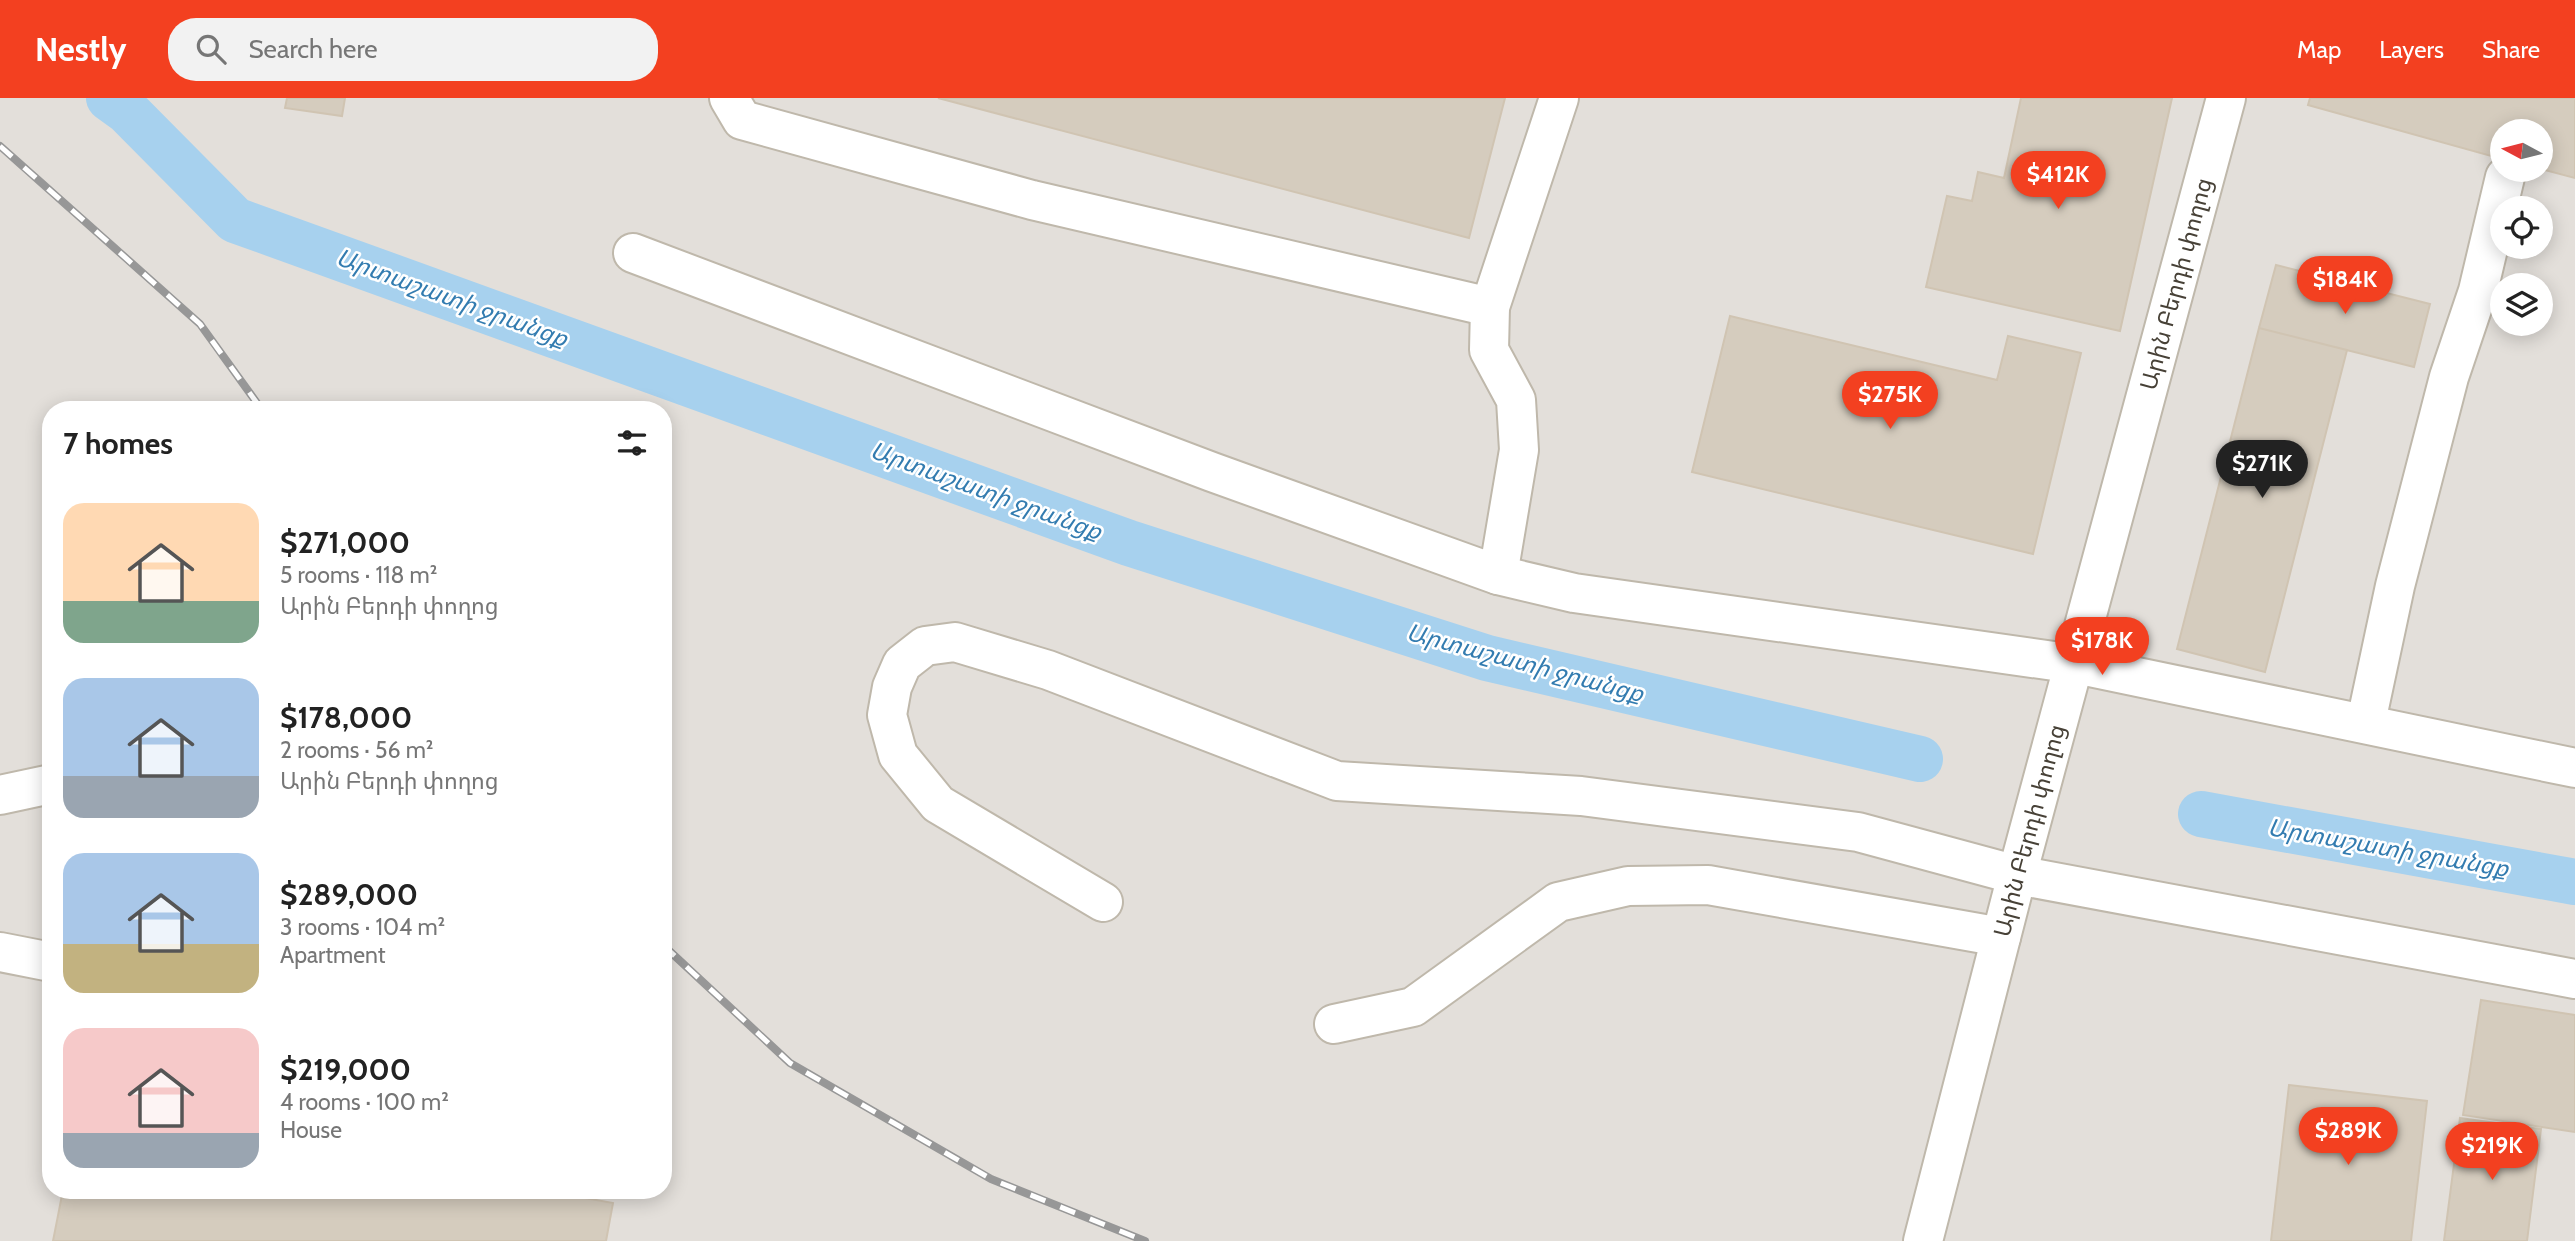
<!DOCTYPE html>
<html lang="en">
<head>
<meta charset="utf-8">
<style>
  :root { --surface:#fff; --page:#f2f2f2; --text:#222; --muted:#767676; --accent:#f34020 }
  body { margin:0; font-family:Cabin,"Noto Sans Armenian",sans-serif; background:var(--page); color:var(--text); height:100vh; display:flex; flex-direction:column; font-size:26px; white-space:nowrap }
  * { box-sizing:border-box; margin:0 }
  p { font-size:23px; color:var(--muted) }
  .icon { flex:none; width:38px; height:38px; fill:none; stroke:currentColor; stroke-width:2; stroke-linecap:round; stroke-linejoin:round }
  .map { position:relative; flex:1; overflow:hidden }
  .details { position:absolute; left:42px; top:303px; width:630px; height:798px; display:flex; flex-direction:column; background:var(--surface); border-radius:28px; box-shadow:0 4px 18px #0003 }
  .details>* { flex:none }
  .needle { width:46px; rotate:277deg }
  .fabs { position:absolute; left:2490px; top:21px; display:grid; gap:14px }
  .fabs a { display:grid; place-items:center; width:63px; height:63px; border-radius:50%; background:var(--surface); box-shadow:0 4px 18px #0003; font-size:35px }
  .price { position:absolute; translate:-50% -60px; padding:0 16px; border-radius:24px; background:var(--accent); color:#fff; font-size:23px; line-height:46px; filter:drop-shadow(0 2px 4px #0008) }
  .price::after { content:''; position:absolute; left:50%; top:42px; width:21px; height:16px; margin-left:-10px; background:inherit; clip-path:polygon(0 0,100% 0,50% 100%) }
  .price.active { background:#222; color:#fff }
  ul { padding:0; list-style:none }
  li { display:flex; align-items:center; gap:21px; height:175px; padding:0 21px }
  li span { display:grid; place-items:center; flex:none; width:196px; height:140px; border-radius:21px; color:#555 }
  li>.icon { margin-inline-start:auto }
  span .icon { width:84px; height:84px; fill:#fffc; stroke-width:1 }
  li b { font-size:30px }
  h2 { display:flex; justify-content:space-between; align-items:center; height:84px; padding:0 21px; font-size:30px }
  header { display:flex; align-items:center; gap:42px; box-sizing:border-box; height:98px; padding:0 35px; background:var(--accent); color:#fff }
  header strong { font-size:33px }
  nav { display:flex; gap:38px; margin-inline-start:auto; font-size:24px }
  .search { width:490px; height:63px; background:var(--page); display:flex; align-items:center; gap:18px; box-sizing:border-box; padding:0 24px; border-radius:28px; color:var(--muted); font-size:26px }
  .map>svg:first-child { display:block }
  .industrial { fill:#e3dfda; fill-rule:evenodd }
  .lines { fill:none; stroke-linecap:round; stroke-linejoin:round }
  .canal { stroke:#a7d1ee; stroke-width:46 }
  .building { fill:#d5ccbe; stroke:#d0c4b2; stroke-width:2 }
  .minor-casing { stroke:#bfb8ab; stroke-width:42 }
  .minor { stroke:#fff; stroke-width:38 }
  .rail-casing { stroke:#979797; stroke-width:8 }
  .rail { stroke:#fff; stroke-width:5; stroke-dasharray:16; stroke-linecap:butt }
  .labels { text-anchor:middle; stroke-width:5; stroke-linejoin:round; paint-order:stroke }
  .street-label { font-size:23px; fill:#474137; stroke:#fff }
  .water-label { font-size:24px; font-style:italic; fill:#337cb0; stroke:#fff }
</style>
</head>
<body>
<header>
<strong>Nestly</strong>
<div class="search"><svg class="icon" aria-label="search" viewBox="0 0 24 24"><circle cx="10" cy="10" r="6"/><path d="M15 15l6 6"/></svg>Search here</div>
<nav><a>Map</a><a>Layers</a><a>Share</a></nav>
</header>
<div class="map">
<svg width="2575" height="1143" viewBox="0 0 2575 1143">
  <rect width="100%" height="100%" fill="#f4f0e9"/>
  <path class="industrial" d="M0 0H2575V1143H0ZM2502 33H2541V72H2502ZM2502 110H2541V149H2502ZM2502 187H2541V226H2502ZM51 312H663V1092H51Z"/>
  <g class="lines">
    <path class="canal" d="M109 0 127 13 235 122 1129 445 1487 560 1920 661
      M2201 716 2575 784"/>
  </g>
  <path class="building" d="M287 0H345L342 18 285 10Z
    M938 0H1505L1469 140Z
    M2021 0H2172L2120 233 1926 189 1947 98 1972 103 1978 74 2004 80Z
    M2310 0H2575V80L2541 71V33H2502V61L2308 7Z
    M2276 167 2430 206 2414 269 2259 230Z
    M1730 218 1997 282 2008 238 2081 255 2033 456 1692 374Z
    M2259 230 2347 252 2265 574 2177 551Z
    M2481 902 2575 917V1034L2463 1017Z
    M2289 987 2427 1003 2411 1143H2271Z
    M2460 1020 2541 1031 2527 1143H2444Z
    M63 1092H541L613 1105 606 1143H53Z"/>
  <g class="lines">
    <defs>
      <g id="minor">
        <path d="M729 0 742 22 1032 102 1490 209"/>
        <path d="M633 155 1212 374 1498 477 1574 495 2075 566 2575 670"/>
        <path d="M1498 477 1519 352 1516 302 1489 252 1490 209 1559 0"/>
        <path d="M2366 624 2395 488 2449 279 2478 193 2505 79"/>
        <path d="M0 697 51 686"/>
        <path d="M1103 804 938 706 898 657 887 617 892 589 902 566 925 548 955 544 1048 572 1337 683 1581 698 1858 734 2017 777 2575 881"/>
        <path d="M0 854 51 864"/>
        <path d="M1334 926 1413 909 1558 804 1628 788 1708 787 2001 839"/>
        <path id="s1" d="M1923 1143 2017 777 2226 0"/>
      </g>
    </defs>
    <use href="#minor" class="minor-casing"/>
    <use href="#minor" class="minor"/>
    <defs>
      <path id="rail" d="M0 48 200 226 262 312
        M663 847 790 965 991 1081 1145 1143"/>
    </defs>
    <use href="#rail" class="rail-casing"/>
    <use href="#rail" class="rail"/>
  </g>
  <g class="labels">
    <g class="street-label">
      <text dy="8" stroke="none"><textPath href="#s1" startOffset="990">Արին Բերդի փողոց</textPath></text>
      <text dy="8" stroke="none"><textPath href="#s1" startOffset="424">Արին Բերդի փողոց</textPath></text>
    </g>
    <g class="water-label">
      <text transform="translate(452 200) rotate(20)" y="8">Արտաշատի ջրանցք</text>
      <text transform="translate(986 393) rotate(20)" y="8">Արտաշատի ջրանցք</text>
      <text transform="translate(1525 565) rotate(15)" y="8">Արտաշատի ջրանցք</text>
      <text transform="translate(2388 750) rotate(10)" y="8">Արտաշատի ջրանցք</text>
    </g>
  </g>
</svg>
<div class="fabs">
<a><svg class="needle" viewBox="-14 -14 28 28"><path d="M0-13l5 13h-10z" fill="#e53935"/><path d="M0 13l5-13h-10z" fill="#767676"/></svg></a>
<a><svg class="icon" aria-label="locate" viewBox="0 0 24 24"><circle cx="12" cy="12" r="6"/><path d="M12 2v4M12 18v4M2 12h4M18 12h4"/></svg></a>
<a><svg class="icon" aria-label="layers" viewBox="0 0 24 24"><path d="M12 4l9 5-9 5-9-5zM3 14l9 5 9-5"/></svg></a>
</div>
<b class="price" style="left:2058px;top:113px">$412K</b>
<b class="price" style="left:2345px;top:218px">$184K</b>
<b class="price" style="left:1890px;top:333px">$275K</b>
<b class="price active" style="left:2262px;top:402px">$271K</b>
<b class="price" style="left:2102px;top:579px">$178K</b>
<b class="price" style="left:2348px;top:1069px">$289K</b>
<b class="price" style="left:2492px;top:1084px">$219K</b>
<section class="details">
<h2>7 homes<svg class="icon" aria-label="filters" viewBox="0 0 24 24"><path d="M4 7h16M4 17h16"/><circle cx="9" cy="7" r="2"/><circle cx="15" cy="17" r="2"/></svg></h2>
<ul>
<li><span style="background:linear-gradient(#ffd9b3 70%,#7fa58c 0)"><svg class="icon" aria-label="home" viewBox="0 0 24 24"><path d="M3 11l9-7 9 7M6 9v11h12V9"/></svg></span><div><b>$271,000</b><p>5 rooms · 118 m²</p><p>Արին Բերդի փողոց</p></div></li>
<li><span style="background:linear-gradient(#a9c7e8 70%,#9aa5b1 0)"><svg class="icon" aria-label="home" viewBox="0 0 24 24"><path d="M3 11l9-7 9 7M6 9v11h12V9"/></svg></span><div><b>$178,000</b><p>2 rooms · 56 m²</p><p>Արին Բերդի փողոց</p></div></li>
<li><span style="background:linear-gradient(#a9c7e8 65%,#c2b280 0)"><svg class="icon" aria-label="home" viewBox="0 0 24 24"><path d="M3 11l9-7 9 7M6 9v11h12V9"/></svg></span><div><b>$289,000</b><p>3 rooms · 104 m²</p><p>Apartment</p></div></li>
<li><span style="background:linear-gradient(#f6c9c9 75%,#9aa5b1 0)"><svg class="icon" aria-label="home" viewBox="0 0 24 24"><path d="M3 11l9-7 9 7M6 9v11h12V9"/></svg></span><div><b>$219,000</b><p>4 rooms · 100 m²</p><p>House</p></div></li>
</ul>
</section>
</div>
</body>
</html>
